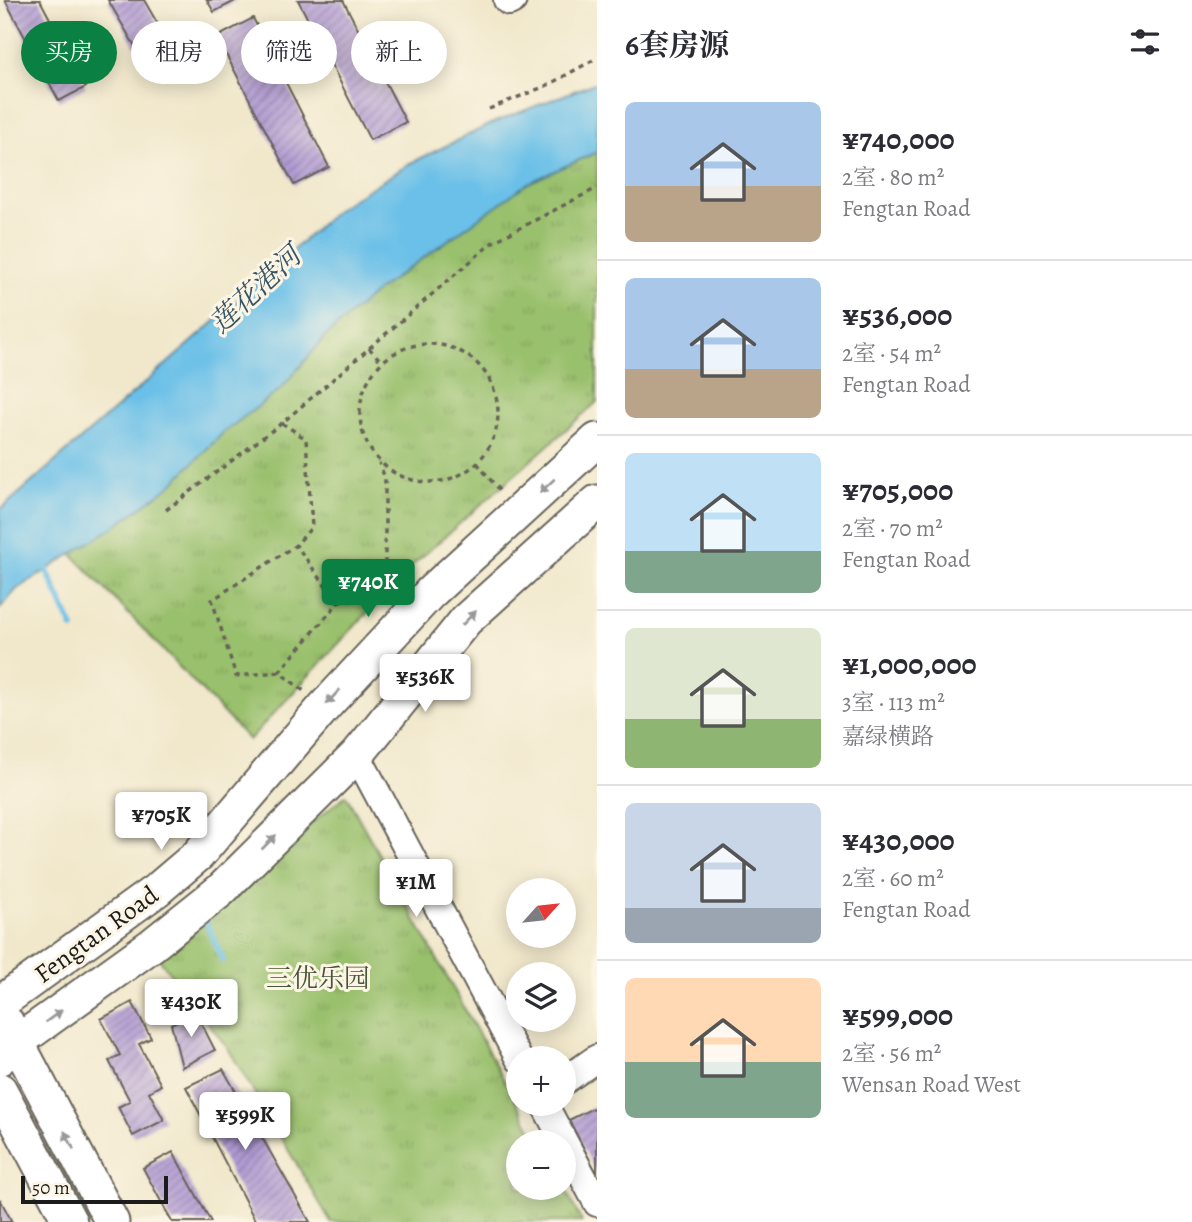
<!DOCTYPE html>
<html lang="zh">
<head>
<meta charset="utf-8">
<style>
  :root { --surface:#fff; --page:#f2f2f3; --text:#2b2b33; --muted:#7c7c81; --line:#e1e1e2; --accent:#0b8043 }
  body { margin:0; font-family:Alegreya,"Noto Serif SC",serif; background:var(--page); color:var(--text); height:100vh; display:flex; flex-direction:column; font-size:26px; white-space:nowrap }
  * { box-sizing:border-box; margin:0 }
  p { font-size:23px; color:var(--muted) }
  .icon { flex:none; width:38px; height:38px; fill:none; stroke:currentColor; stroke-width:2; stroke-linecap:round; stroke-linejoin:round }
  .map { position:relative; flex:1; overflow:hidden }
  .details { display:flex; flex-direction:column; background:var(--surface); width:595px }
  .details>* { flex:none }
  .banner { position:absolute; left:21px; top:21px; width:471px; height:63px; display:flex; gap:14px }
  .needle { width:46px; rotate:63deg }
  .controls { position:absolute; left:506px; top:878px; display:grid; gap:14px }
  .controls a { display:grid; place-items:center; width:70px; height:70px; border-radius:50%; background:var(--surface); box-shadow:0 4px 18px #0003; font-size:35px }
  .scale { position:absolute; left:21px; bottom:18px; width:147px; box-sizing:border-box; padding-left:7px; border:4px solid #1c1c1c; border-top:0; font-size:19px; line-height:24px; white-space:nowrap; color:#1c1c1c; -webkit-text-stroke:5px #fcf5e5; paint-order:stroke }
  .price { position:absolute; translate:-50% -60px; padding:0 16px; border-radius:7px; background:#fff; color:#222; font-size:23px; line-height:46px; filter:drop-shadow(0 2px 4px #0008) }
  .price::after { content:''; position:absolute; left:50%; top:42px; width:21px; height:16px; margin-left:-10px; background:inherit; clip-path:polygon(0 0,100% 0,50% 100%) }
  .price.selected { background:var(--accent); color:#fff }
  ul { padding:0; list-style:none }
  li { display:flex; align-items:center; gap:21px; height:175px; padding:0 28px }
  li+li { border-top:2px solid var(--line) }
  li span { display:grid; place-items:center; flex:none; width:196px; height:140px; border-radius:10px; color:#555 }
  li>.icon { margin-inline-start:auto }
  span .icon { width:84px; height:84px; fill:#fffc; stroke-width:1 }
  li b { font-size:30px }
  h2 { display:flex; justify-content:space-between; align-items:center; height:84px; padding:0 28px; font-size:30px }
  .pill { padding:0 24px; border-radius:32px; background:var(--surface); box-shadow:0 4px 18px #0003; font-size:24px; line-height:63px }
  .pill.selected { background:var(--accent); color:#fff }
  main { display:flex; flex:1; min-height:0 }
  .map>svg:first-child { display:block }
  .grass { fill:url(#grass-tufts); stroke:#5a6e44; stroke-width:2 }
  .water { fill:#6bc0e8; stroke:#446e82; stroke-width:2 }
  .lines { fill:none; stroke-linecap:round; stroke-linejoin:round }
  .stream { stroke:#6bc0e8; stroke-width:6 }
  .building { fill:url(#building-hatch) }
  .minor-casing { stroke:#67635a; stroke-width:30 }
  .major-casing { stroke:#67635a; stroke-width:37 }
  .path { stroke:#67635a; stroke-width:3.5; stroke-dasharray:5 5; stroke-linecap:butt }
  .minor { stroke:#fff; stroke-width:26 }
  .major { stroke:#fff; stroke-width:33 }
  .oneway { fill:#999 }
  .labels { text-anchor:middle; stroke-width:6; stroke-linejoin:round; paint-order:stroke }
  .street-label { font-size:26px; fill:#1c1c1c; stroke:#fcf5e5 }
  .park-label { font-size:26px; fill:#485538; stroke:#fcf5e5 }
  .water-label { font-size:28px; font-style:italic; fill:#385563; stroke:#fcf5e5 }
</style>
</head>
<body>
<main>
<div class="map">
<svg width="597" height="1222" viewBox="0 0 597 1222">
  <defs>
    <pattern id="grass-tufts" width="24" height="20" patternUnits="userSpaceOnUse" patternTransform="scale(1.75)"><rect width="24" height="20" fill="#99c06c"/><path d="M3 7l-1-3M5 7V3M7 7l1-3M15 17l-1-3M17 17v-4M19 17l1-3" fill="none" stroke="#83a45d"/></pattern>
    <pattern id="building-hatch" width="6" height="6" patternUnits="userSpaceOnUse" patternTransform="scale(1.75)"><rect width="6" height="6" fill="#b19bd3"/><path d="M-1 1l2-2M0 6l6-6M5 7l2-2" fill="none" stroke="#8f7eaa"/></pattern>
  </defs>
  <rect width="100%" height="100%" fill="#fcf5e5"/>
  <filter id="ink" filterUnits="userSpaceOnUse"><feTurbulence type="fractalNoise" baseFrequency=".0143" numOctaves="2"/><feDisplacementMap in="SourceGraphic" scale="14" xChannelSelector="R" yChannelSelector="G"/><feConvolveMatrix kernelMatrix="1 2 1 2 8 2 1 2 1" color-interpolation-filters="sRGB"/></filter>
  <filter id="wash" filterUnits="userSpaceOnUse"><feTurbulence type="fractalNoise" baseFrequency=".00686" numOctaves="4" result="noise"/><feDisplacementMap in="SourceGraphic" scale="28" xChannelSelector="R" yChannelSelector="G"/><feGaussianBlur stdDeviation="1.57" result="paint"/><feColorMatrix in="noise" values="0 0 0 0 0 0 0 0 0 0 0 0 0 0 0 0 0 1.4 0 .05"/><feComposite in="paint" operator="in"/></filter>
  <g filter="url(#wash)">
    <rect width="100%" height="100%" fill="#f1e8cc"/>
    <path class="grass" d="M597 133V402L407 570 249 740 63 545 389 257Z
      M346 795 539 1143H518V1188L564 1187 582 1222H331L229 1050 154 952Z"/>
    <path class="water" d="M597 82V152L528 183 377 291 325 337 281 389 223 433 170 486 117 525 17 589 0 608V510L202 333 340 207 411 163 495 122Z"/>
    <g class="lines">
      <path class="stream" d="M44 564 73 628
        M204 918 223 960"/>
    </g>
    <g id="blocks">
      <path class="building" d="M5 0H40L86 87 59 101Z
        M108 0H144L167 40 140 55Z
        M207 0H237L214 12Z
        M298 0H343L406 122 370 140Z
        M253 18 329 167 294 185 217 37Z
        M132 1002 151 1038 139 1044 161 1085 149 1092 164 1120 133 1136 118 1107 130 1101 109 1061 120 1055 101 1019Z
        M195 1011 215 1050 182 1067 171 1024Z
        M223 1069 310 1222H256L186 1087Z
        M597 1106V1174L569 1120Z
        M173 1152 211 1222H172L143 1168Z
        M0 1199 12 1222H0Z"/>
    </g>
  </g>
  <g filter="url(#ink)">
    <use href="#blocks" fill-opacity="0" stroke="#67635a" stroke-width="2"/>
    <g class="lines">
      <defs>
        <path id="minor" d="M507 0 509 2 513 0
          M357 755 519 1059
          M564 1081 597 1058
          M544 1104 597 1203"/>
        <path id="major" d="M0 1003 158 889 198 855 325 706 430 593 597 440
          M7 1023 112 1222
          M0 1058 17 1042 152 945 221 890 357 755 466 620 597 502
          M0 1090 70 1222"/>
      </defs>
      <use href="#minor" class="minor-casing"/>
      <use href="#major" class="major-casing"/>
      <path class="path" d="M489 109 548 85 597 58
        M360 413a69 69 0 1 1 138 0a69 69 0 1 1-138 0Z
        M369 348 382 362
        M282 423 306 439 312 527 296 545 212 600 236 676 279 672 304 691
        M477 463 502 494
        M166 510 282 423 493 242 597 188
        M338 603 385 562V478L379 463
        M279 672 338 603 296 545"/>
      <use href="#minor" class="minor"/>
      <use href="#major" class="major"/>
    </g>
    <defs><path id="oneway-solid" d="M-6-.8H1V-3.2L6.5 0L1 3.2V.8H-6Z" transform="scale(1.75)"/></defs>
    <g class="oneway">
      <use href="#oneway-solid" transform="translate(547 486) rotate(137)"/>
      <use href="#oneway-solid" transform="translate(469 618) rotate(-45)"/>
      <use href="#oneway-solid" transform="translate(333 697) rotate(133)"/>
      <use href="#oneway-solid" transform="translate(269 842) rotate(-45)"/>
      <use href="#oneway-solid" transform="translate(54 1016) rotate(-36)"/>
      <use href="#oneway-solid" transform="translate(69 1140) rotate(-118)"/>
    </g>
  </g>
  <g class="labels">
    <g class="street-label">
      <text transform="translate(96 934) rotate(-36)" y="9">Fengtan Road</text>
    </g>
    <g class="park-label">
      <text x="318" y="987">三优乐园</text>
    </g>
    <g class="water-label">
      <text transform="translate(255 289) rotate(-43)" y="10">莲花港河</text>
    </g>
  </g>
</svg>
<div class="controls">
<a><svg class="needle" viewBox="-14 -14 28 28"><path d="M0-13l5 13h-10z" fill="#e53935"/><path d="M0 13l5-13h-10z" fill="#7c7c81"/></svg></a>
<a><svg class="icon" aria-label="layers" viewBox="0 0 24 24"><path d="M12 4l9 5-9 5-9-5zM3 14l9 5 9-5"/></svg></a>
<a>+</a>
<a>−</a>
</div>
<div class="scale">50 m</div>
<b class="price selected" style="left:368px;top:619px">¥740K</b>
<b class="price" style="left:425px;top:714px">¥536K</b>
<b class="price" style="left:161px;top:852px">¥705K</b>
<b class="price" style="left:416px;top:919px">¥1M</b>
<b class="price" style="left:191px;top:1039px">¥430K</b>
<b class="price" style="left:245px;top:1152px">¥599K</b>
<div class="banner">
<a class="pill selected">买房</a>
<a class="pill">租房</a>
<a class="pill">筛选</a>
<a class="pill">新上</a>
</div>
</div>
<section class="details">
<h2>6套房源<svg class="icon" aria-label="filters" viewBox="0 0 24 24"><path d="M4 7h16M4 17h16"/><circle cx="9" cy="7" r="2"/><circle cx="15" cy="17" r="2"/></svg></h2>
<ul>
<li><span style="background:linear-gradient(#a9c7e8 60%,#b9a48a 0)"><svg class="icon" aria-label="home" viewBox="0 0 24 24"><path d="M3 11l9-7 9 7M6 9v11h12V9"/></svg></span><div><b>¥740,000</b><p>2室 · 80 m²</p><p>Fengtan Road</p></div></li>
<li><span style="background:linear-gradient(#a9c7e8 65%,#b9a48a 0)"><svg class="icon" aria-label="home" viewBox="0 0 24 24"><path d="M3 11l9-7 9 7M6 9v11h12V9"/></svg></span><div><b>¥536,000</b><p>2室 · 54 m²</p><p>Fengtan Road</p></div></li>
<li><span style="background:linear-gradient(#bfe0f5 70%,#7fa58c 0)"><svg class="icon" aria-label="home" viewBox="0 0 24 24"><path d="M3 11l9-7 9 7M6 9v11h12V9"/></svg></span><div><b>¥705,000</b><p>2室 · 70 m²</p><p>Fengtan Road</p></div></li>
<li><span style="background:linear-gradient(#dfe7d0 65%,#8fb573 0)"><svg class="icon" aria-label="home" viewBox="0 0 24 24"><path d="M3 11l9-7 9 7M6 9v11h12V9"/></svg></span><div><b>¥1,000,000</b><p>3室 · 113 m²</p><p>嘉绿横路</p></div></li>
<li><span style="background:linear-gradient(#c9d6e8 75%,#9aa5b1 0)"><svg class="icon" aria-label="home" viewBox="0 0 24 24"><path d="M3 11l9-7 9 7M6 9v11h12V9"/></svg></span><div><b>¥430,000</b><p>2室 · 60 m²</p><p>Fengtan Road</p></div></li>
<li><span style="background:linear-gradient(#ffd9b3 60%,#7fa58c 0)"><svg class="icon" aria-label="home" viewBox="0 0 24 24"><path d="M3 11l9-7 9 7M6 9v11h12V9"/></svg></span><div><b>¥599,000</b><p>2室 · 56 m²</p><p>Wensan Road West</p></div></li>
</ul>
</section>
</main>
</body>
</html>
